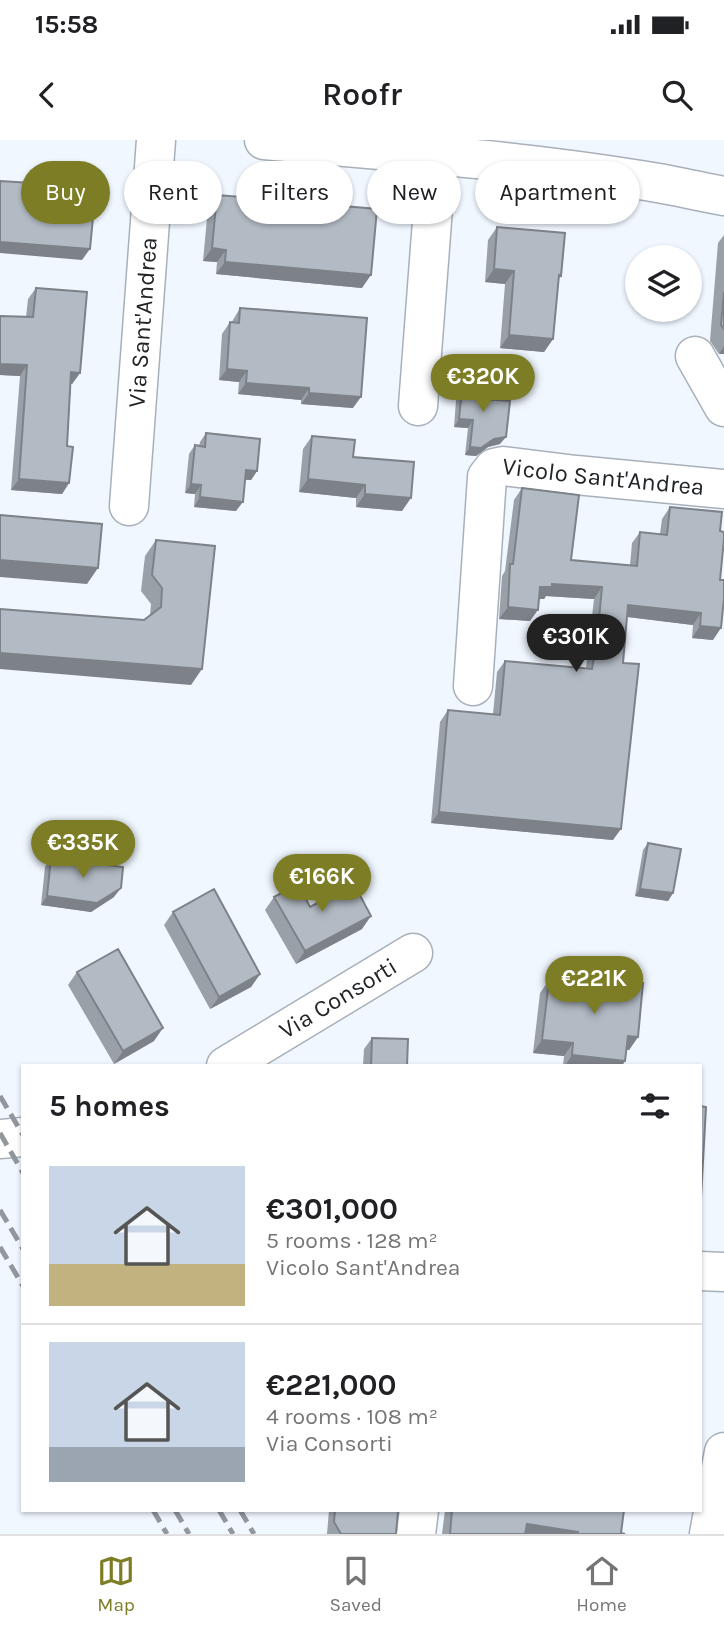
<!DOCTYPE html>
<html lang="en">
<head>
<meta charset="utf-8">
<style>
  :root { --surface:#fff; --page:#f6f6f6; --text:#202124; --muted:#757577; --line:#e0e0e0; --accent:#7c7d25 }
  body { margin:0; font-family:Karla,sans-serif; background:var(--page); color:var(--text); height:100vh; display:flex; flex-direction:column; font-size:26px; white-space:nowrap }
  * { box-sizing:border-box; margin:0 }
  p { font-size:23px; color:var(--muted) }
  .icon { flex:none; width:38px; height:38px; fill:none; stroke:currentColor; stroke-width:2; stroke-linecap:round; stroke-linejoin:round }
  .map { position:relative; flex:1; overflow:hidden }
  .panel { position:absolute; left:21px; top:924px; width:681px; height:448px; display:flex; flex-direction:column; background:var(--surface); border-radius:0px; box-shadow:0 2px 5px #0004 }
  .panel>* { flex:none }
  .hud { position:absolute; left:21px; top:21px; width:682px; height:63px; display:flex; gap:14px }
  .buttons { position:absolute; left:625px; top:105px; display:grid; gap:14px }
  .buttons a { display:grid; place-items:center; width:77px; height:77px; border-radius:50%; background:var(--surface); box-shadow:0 2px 5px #0004; font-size:35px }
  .price { position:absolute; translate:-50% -60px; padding:0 16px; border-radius:24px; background:var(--accent); color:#fff; font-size:23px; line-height:46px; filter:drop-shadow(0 2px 4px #0008) }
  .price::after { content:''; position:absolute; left:50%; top:42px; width:21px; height:16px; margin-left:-10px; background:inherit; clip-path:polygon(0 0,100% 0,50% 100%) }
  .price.selected { background:#222; color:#fff }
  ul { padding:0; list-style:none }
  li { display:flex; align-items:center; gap:21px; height:175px; padding:0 28px }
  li+li { border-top:2px solid var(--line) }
  li span { display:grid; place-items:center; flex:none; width:196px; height:140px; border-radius:0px; color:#555 }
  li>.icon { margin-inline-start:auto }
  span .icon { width:84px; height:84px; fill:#fffc; stroke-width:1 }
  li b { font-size:30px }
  h2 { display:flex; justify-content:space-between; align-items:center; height:84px; padding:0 28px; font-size:30px }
  .chip { padding:0 24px; border-radius:32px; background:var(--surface); box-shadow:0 2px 5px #0004; font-size:24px; line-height:63px }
  .chip.selected { background:var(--accent); color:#fff }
  .status { display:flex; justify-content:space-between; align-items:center; height:49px; padding:0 35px; background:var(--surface); direction:ltr }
  .status svg { height:19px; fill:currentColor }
  header { display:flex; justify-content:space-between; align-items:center; height:91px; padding:0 28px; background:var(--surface); font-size:32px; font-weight:600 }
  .tabs { display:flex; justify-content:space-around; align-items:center; height:98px; border-top:2px solid var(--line); background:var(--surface); font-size:19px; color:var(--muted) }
  .tabs a { display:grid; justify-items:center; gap:4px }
  .tabs .selected { color:var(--accent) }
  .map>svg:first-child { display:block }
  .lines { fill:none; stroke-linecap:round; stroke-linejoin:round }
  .minor-casing { stroke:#a8b0b9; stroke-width:41 }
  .minor { stroke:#fff; stroke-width:38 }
  .rail { stroke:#92979d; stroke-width:5; stroke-dasharray:14 7; stroke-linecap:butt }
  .wall { fill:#99a0a8 }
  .shaded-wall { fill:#7d8288 }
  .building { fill:#b2bac3; stroke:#7d8288; stroke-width:2 }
  .labels { text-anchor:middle; stroke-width:7; stroke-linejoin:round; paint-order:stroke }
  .street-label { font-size:24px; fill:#222528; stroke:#f0f7ff }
</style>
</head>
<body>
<div class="status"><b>15:58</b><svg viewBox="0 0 49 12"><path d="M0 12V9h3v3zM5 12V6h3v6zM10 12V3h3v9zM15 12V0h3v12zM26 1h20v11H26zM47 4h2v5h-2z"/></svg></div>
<header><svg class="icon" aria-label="back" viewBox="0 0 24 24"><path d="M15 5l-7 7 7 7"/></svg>Roofr<svg class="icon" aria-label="search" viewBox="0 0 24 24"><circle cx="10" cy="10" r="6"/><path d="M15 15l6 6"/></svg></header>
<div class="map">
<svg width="724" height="1394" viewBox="0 0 724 1394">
  <rect width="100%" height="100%" fill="#f0f7ff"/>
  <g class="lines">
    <defs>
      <g id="minor">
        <path d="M264 0C389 11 516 20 640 40 668 44 696 51 724 56"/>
        <path d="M695 216 724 267"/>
        <path d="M418 266 437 15"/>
        <path id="s1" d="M129 366 156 0"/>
        <path id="s2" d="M473 546 487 337 494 328 503 326 576 335 724 349"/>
        <path id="s3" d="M226 926 413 813"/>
        <path d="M0 999 23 997"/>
        <path d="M700 1131 724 1132"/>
        <path d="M416 1394 419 1370"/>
        <path d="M709 1394 724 1312"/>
      </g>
    </defs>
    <use href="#minor" class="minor-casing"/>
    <use href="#minor" class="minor"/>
    <path class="rail" d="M0 956 23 995
      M0 993 23 1033
      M0 1070 23 1109
      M0 1107 23 1146
      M153 1370 167 1394
      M175 1370 189 1394
      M219 1370 233 1394
      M240 1370 254 1394"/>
  </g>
  <path class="wall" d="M217 55 274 74 312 77 321 64 362 148 216 134 217 122 203 121 208 68Z
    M497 87 561 136 558 140 553 199 544 212 500 208 505 144 485 142 488 100Z
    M724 95V214H719L710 201 718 103Z
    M36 148 80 233 72 244H71L67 306 69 343 62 354 11 350 20 236 0 235V176L26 177 28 159Z
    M240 168 353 268 301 264V260L238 254 239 242 219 240 222 194 230 182H232L233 180Z
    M463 240 484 259 500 304 488 307 476 316 465 315 468 288 454 287 457 247Z
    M206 293 257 331 251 340H245L236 371 194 367 195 354 185 353 189 314 195 305 199 306 200 302Z
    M312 296 353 317 402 371 356 367V358L299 352 303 309Z
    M522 348 571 420 630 425 632 403 640 392 660 394 662 379 670 367 720 391 713 500 692 498 693 485 627 477 623 523 613 700 431 683 440 582 448 570 493 574 497 532 505 521 586 528 594 459 546 456 544 459H539L530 481 499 479 502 436 505 431 514 360Z
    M156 400 191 545 144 480 150 475 151 464 141 451 145 416Z
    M648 703 673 753 668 761 635 756 643 710Z
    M51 718 114 757 91 772 41 765 45 727Z
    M274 757 310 767 362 789 296 824 265 770Z
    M173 772 260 834 251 847 210 869 164 785Z
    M77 832 154 901 114 924 68 845Z
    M590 838 638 897 629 910H626L622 926H563L564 916 533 913 540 853 549 840 586 844Z
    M372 898 407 926H363L364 909Z
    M329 1370H398L396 1394H327Z
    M445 1370H624L621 1393 625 1394H442Z"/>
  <path class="shaded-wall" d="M0 102 90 109 82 120 0 113Z
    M212 108 226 110 217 122 203 121Z
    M225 122 371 135 362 148 216 134Z
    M494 129 514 131 505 144 485 142Z
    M509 195 553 199 544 212 500 208Z
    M724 206V214H719Z
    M0 224 27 225 20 236 0 235Z
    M227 229 247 231 239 242 219 240Z
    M71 232 80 233 72 244 64 243Z
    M246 243 309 248 301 260 238 254Z
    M309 253 361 257 353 268 301 264Z
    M459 279 473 280 468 288 454 287Z
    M506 297 500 304 488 307 476 316 465 315 470 307 494 299Z
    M246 330 257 331 251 340 240 339Z
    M19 339 69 343 62 354 11 350Z
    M308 339 365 345 356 358 299 352Z
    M191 344 201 345 195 354 185 353Z
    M365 354 411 358 402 371 356 367Z
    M200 357 243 362 236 371 194 367Z
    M0 420 98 428 87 444 0 437Z
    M552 444 602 447 594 459 546 456 544 459H532L540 447Z
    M628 465 701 473 693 485 620 476Z
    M508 467 538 470 530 481 499 479Z
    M700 486 721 488 713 500 692 498Z
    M0 513 202 529 191 545 0 529Z
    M439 672 621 689 613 700 431 683Z
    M121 748 114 757 91 772 41 765 47 756Z
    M640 749 673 753 668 761 635 756Z
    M371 776 362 789 296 824 305 811Z
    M260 834 251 847 210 869 219 857Z
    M163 888 154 901 114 924 123 911Z
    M628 896 638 897 629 910 619 909Z
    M542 900 573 903 564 916 533 913Z
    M572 915 625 921 622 926H565Z
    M527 1384 578 1392 576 1394H519Z"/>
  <path class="building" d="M0 41 32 43V41L96 46 90 109 0 102Z
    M217 55 275 60 274 74 320 77 321 64 377 69 371 135 225 122 226 110 212 108Z
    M497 87 565 93 561 136 559 135 553 199 509 195 514 131 494 129Z
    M36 148 87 152 80 233 71 232 67 306 73 307 69 343 19 339 27 225 0 224V176L33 177Z
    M724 152V189L721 185Z
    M240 168 367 178 361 257 309 253V248L246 243 247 231 227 229 230 182 239 183Z
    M463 240 486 242 484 259 510 261 506 297 494 299 481 308 470 307 473 280 459 279Z
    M206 293 260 299 257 331 246 330 243 362 200 357 201 345 191 344 195 305 205 307Z
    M312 296 355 300 353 317 414 322 411 358 365 354V345L308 339Z
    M522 348 579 355 571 420 637 426 640 392 667 395 670 367 722 372 720 391 724 392V399L720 440H724V458L721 488 700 486 701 473 628 465 623 523 639 524 621 689 439 672 448 570 500 575 505 521 592 529 597 500 602 447 552 444V447H540L538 470 508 467 510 424H513Z
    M0 375 102 384 98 428 0 420Z
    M156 400 215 406 202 529 0 513V469L144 480 161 467 162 448 152 435Z
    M648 703 681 709 673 753 640 749Z
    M51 718 123 727 121 748 97 763 47 756Z
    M298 744 310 767 354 744 371 776 305 811 274 757Z
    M214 749 260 834 219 857 173 772Z
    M118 809 163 888 123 911 77 832Z
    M590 838 643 843 638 897 628 896 625 921 572 915 573 903 542 900 549 840 589 844Z
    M372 898 408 899 407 926H371Z
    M700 966 706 967 701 1058H700Z
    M335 1370H398L396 1394H341L334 1382Z
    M452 1370H624L621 1393 625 1394H577L578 1392 527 1384 525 1394H450Z"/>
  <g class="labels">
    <g class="street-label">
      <text dy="8" stroke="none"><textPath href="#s1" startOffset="184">Via Sant'Andrea</textPath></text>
      <text dy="8" stroke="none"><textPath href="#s2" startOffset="331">Vicolo Sant'Andrea</textPath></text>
      <text dy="8" stroke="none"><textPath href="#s3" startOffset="131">Via Consorti</textPath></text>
    </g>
  </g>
</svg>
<div class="buttons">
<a><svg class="icon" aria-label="layers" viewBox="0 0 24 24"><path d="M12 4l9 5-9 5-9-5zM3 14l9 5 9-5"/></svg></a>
</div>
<b class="price" style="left:483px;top:274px">€320K</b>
<b class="price selected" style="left:576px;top:534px">€301K</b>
<b class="price" style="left:83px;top:740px">€335K</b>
<b class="price" style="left:322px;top:774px">€166K</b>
<b class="price" style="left:594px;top:876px">€221K</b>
<div class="hud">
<a class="chip selected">Buy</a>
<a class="chip">Rent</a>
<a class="chip">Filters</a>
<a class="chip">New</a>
<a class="chip">Apartment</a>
</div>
<section class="panel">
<h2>5 homes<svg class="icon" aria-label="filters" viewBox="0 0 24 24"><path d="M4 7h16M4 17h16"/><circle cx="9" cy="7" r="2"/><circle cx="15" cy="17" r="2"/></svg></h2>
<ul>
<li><span style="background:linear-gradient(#c9d6e8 70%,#c2b280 0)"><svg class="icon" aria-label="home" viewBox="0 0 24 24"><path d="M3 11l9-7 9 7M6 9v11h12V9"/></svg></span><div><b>€301,000</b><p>5 rooms · 128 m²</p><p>Vicolo Sant'Andrea</p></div></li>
<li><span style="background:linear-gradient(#c9d6e8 75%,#9aa5b1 0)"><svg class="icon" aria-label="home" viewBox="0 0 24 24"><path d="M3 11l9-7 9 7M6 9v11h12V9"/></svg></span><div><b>€221,000</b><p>4 rooms · 108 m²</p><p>Via Consorti</p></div></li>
</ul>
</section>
</div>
<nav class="tabs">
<a class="selected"><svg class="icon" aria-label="map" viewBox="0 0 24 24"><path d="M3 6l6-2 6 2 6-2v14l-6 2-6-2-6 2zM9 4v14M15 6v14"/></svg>Map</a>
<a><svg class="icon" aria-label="saved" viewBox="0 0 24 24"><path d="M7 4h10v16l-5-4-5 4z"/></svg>Saved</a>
<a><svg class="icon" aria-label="home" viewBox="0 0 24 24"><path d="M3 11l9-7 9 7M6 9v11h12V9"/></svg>Home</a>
</nav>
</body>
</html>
